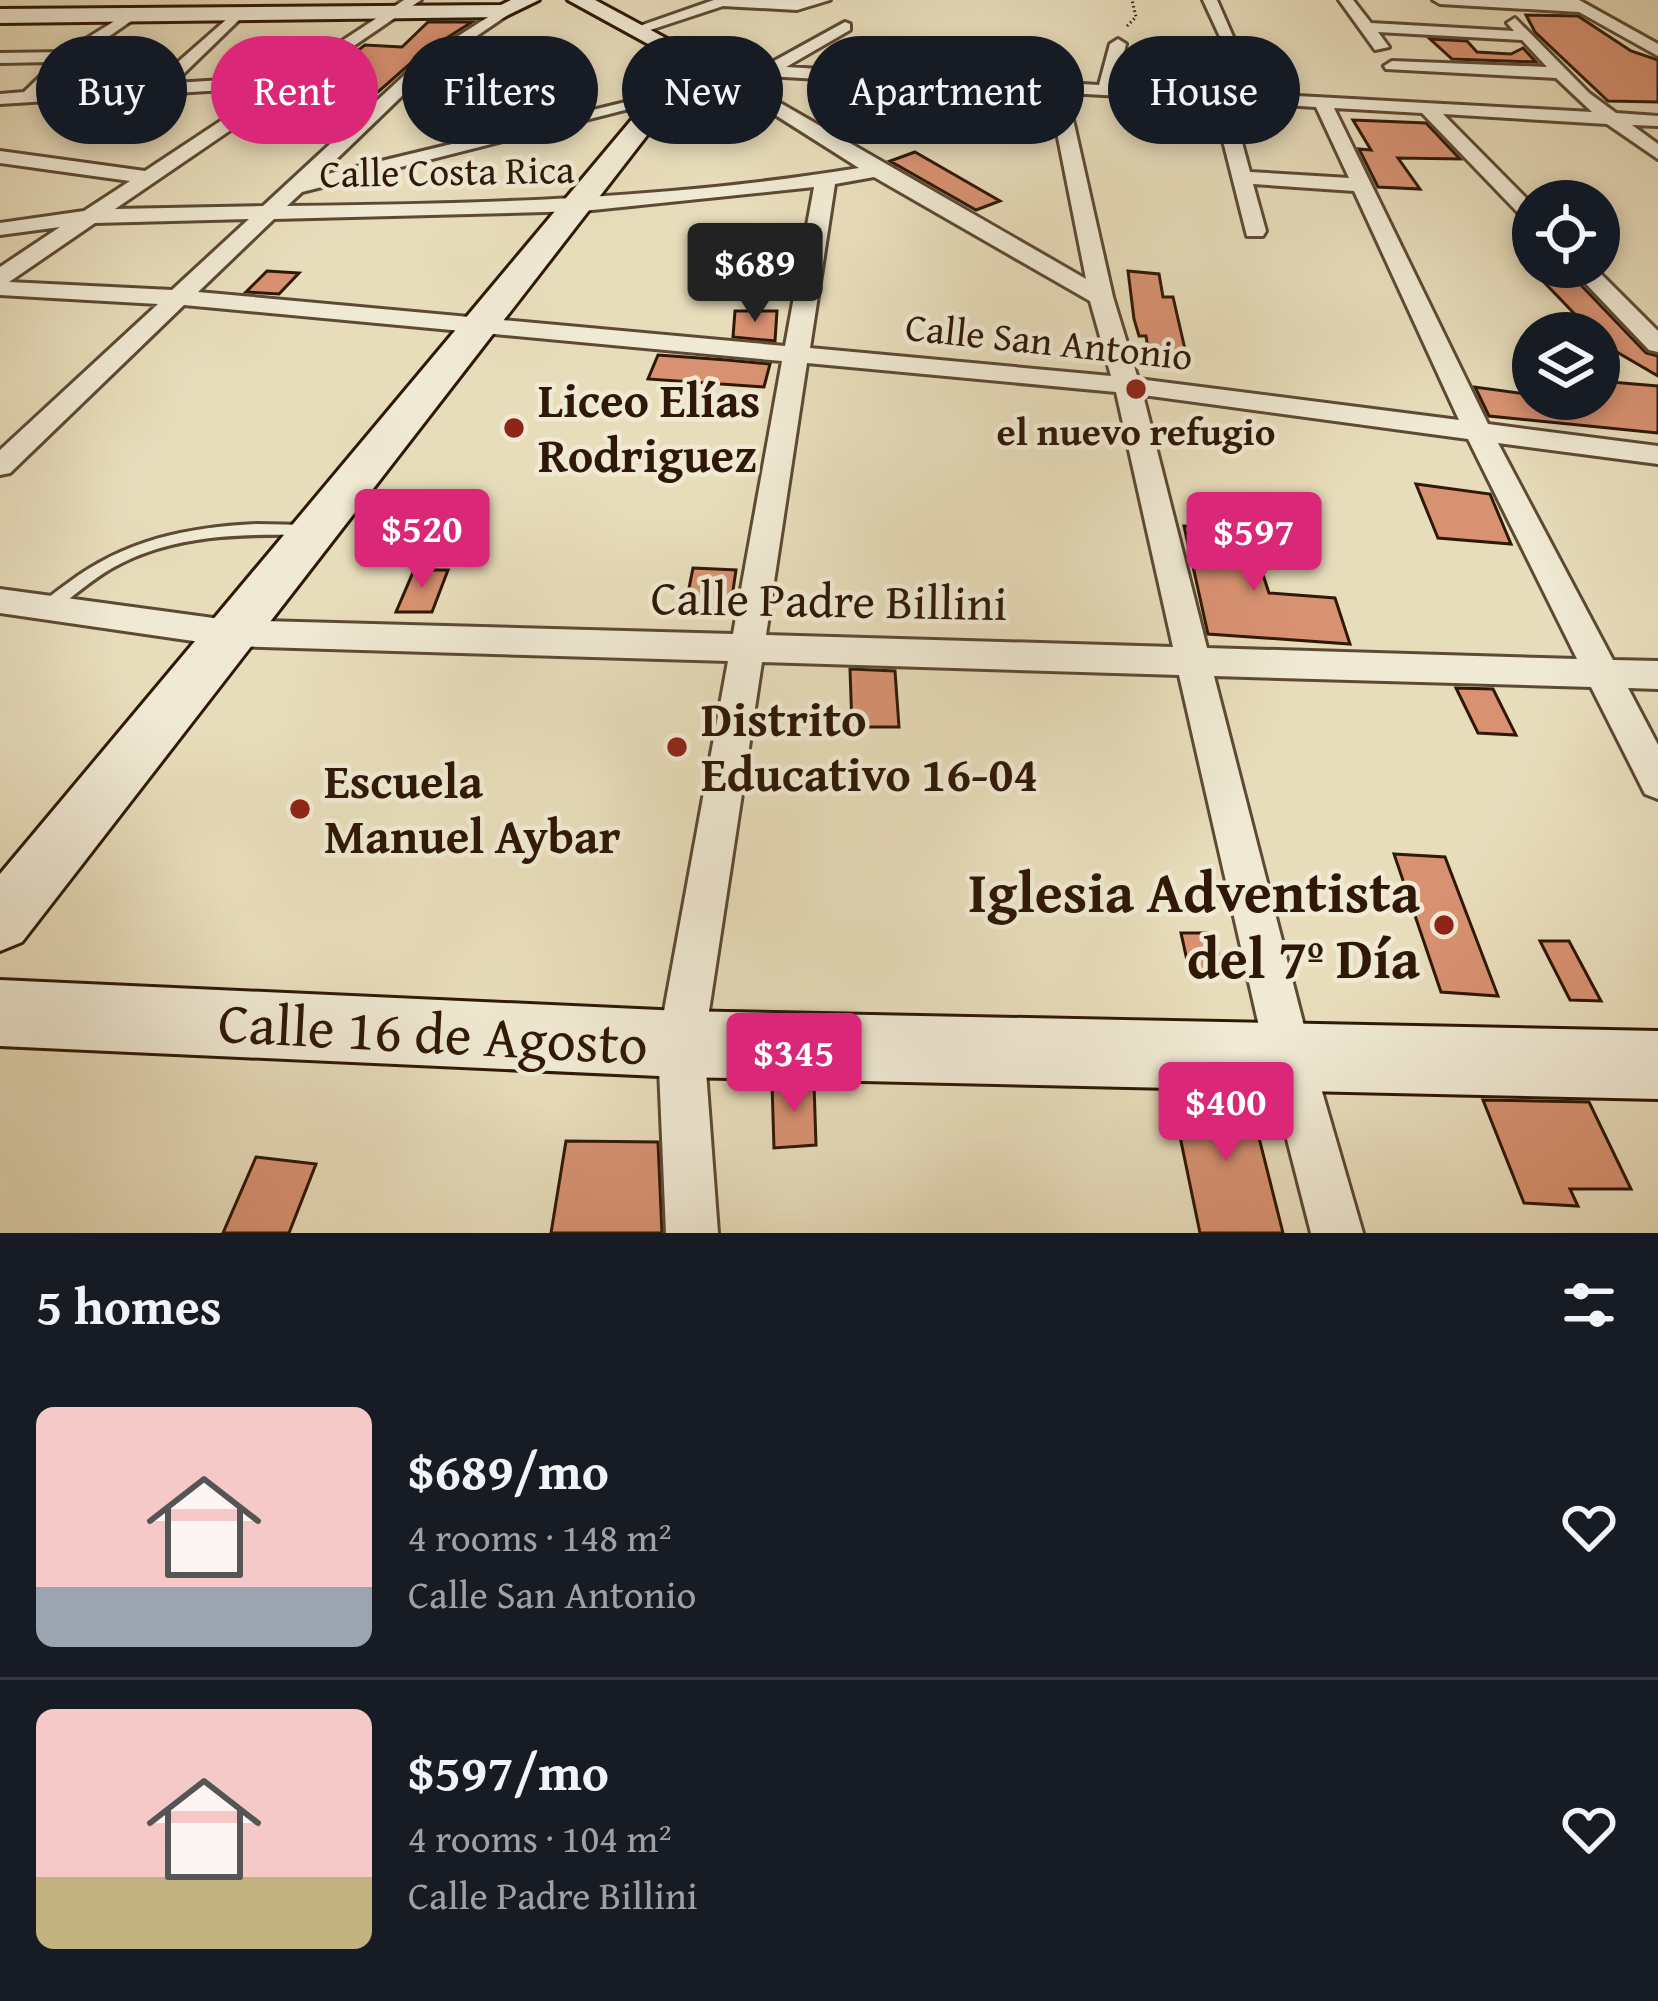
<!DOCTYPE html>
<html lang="en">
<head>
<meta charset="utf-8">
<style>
  :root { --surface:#171b24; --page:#242831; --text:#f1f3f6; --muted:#9ea1a6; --line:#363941; --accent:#db2777 }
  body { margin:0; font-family:"Gentium Book Plus",serif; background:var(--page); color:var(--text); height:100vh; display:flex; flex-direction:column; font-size:45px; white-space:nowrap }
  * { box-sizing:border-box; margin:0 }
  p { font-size:39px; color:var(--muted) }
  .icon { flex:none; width:66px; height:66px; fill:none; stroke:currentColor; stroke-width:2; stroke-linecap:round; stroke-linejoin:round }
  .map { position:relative; height:1233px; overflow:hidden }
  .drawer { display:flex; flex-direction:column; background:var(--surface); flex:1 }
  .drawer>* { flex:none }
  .guide { position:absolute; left:36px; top:36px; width:1587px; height:108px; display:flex; gap:24px }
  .tools { position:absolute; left:1512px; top:180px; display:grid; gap:24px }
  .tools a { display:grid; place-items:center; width:108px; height:108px; border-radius:50%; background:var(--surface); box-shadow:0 6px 18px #0003; font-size:60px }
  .price { position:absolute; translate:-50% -102px; padding:0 27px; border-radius:12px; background:var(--accent); color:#fff; font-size:39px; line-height:78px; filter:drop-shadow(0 3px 6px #0008) }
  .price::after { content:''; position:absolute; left:50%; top:72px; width:36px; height:27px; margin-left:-18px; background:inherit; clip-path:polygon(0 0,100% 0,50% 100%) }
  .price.current { background:#222; color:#fff }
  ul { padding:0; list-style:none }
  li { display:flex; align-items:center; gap:36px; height:300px; padding:0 36px }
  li+li { border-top:3px solid var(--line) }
  li span { display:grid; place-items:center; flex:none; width:336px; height:240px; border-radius:18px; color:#555 }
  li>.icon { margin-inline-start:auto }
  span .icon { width:144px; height:144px; fill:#fffc; stroke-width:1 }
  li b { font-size:51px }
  h2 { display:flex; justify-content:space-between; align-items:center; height:144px; padding:0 36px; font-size:51px }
  .chip { padding:0 42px; border-radius:54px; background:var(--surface); box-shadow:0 6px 18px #0003; font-size:42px; line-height:108px }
  .chip.current { background:var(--accent); color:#fff }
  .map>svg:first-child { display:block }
  .building { fill:#d89272; stroke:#2f1807; stroke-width:3 }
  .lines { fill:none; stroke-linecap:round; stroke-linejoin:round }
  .lane-casing { stroke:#5d4934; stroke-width:6 }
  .street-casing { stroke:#5d4934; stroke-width:6 }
  .secondary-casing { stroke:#2f1807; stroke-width:6 }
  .path { stroke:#2f1807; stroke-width:3; stroke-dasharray:1.5 3; stroke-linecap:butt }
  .lane { fill:#f0e9d3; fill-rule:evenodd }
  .street { fill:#f0e9d3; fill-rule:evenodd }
  .secondary { fill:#f0e9d3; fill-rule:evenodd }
  .poi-dot { fill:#8f2418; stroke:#f0e9d3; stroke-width:4.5 }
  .labels { text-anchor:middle; stroke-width:9; stroke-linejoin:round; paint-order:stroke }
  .far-street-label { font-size:39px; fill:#2f1807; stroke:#f0e9d3 }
  .far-poi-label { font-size:39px; font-weight:bold; fill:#2f1807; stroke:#f0e9d3 }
  .poi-label { font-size:48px; font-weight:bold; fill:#2f1807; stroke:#f0e9d3; text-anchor:start }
  .street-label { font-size:48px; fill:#2f1807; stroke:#f0e9d3 }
  .near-poi-label { font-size:57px; font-weight:bold; fill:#2f1807; stroke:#f0e9d3; text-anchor:end }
  .near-street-label { font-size:57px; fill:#2f1807; stroke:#f0e9d3 }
</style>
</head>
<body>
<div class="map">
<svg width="1658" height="1233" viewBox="0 0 1658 1233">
  <rect width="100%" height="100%" fill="#e8ddbb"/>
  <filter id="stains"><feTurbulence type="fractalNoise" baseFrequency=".00167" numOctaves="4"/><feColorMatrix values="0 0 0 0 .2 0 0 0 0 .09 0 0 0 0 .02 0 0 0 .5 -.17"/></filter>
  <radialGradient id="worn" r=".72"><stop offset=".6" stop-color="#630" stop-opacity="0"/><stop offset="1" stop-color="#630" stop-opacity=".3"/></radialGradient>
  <path class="building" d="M1526 15 1578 16 1631 51 1658 60V102L1608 101 1535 32Z
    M428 22H472L420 55 378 92 311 86 365 45 402 47Z
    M1430 39 1467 41 1477 52 1511 54 1523 48 1536 62 1452 59Z
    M1353 120 1426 123 1460 159 1398 158 1420 189 1378 187 1359 149 1371 150Z
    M915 152 1000 201 976 210 890 161Z
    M267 271 299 273 279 294 246 292Z
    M1128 271 1159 274 1163 297H1173L1187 358 1149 355 1146 336H1139L1134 319Z
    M1542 280 1577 281 1646 353 1658 356V376L1603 344 1599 333H1593Z
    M735 311H777L775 341 733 337Z
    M658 355 727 360 770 364 764 387 648 379Z
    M1599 381 1658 386V433L1489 416 1475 387 1533 395V399H1599Z
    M1416 484 1490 494 1511 544 1438 538Z
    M1184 526 1248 529 1269 593 1335 598 1350 644 1208 634Z
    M693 568 736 570 730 611 685 608Z
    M414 570H448L432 612H396Z
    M850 669 895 671 899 727H852Z
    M1456 688 1493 689 1516 735 1478 733Z
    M1394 854 1445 857 1498 996 1441 992Z
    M1181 933H1213L1224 974H1190Z
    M1540 941H1569L1601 1001 1570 1000Z
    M772 1084H814L816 1145 774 1148Z
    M1171 1093 1248 1094 1283 1233H1200Z
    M1483 1100 1589 1102 1631 1189H1570L1578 1206 1524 1203Z
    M566 1141 658 1142 662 1233H551Z
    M256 1157 316 1164 289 1233H223Z"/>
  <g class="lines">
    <defs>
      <path id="lane" d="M1153 61C1172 64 1184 78 1187 96H1181C1170 75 1163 64 1138 68L1134 90 1127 92 1131 64Z
        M257 524 308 525 316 530 308 535C242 534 174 534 114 567 92 579 73 597 53 611H41L39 607C47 598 58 590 68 583 125 540 188 527 257 524Z"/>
      <path id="street" d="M404 0H421L115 209 263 206 422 59 504 7 509 14 434 65 319 176 663 93 672 98 302 192 287 206C479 204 669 199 859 168L701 68 709 63 765 66 845 22 850 24V30L786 67 1099 85 1110 44 1118 39 1126 44 1116 86 1592 112 1556 78 1386 69 1384 66 1392 61 1547 67 1522 40 1378 32 1389 47 1375 50 1339 0H1353L1371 23 1514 31 1507 23 1515 18 1589 93 1616 113 1658 116V126L1632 125 1658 144V159L1607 124 1443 114 1533 205V223L1526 221 1422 113 1334 108 1488 424 1658 446V464L1498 443 1613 660 1658 661V689L1628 688 1658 745V799L1645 794 1591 687 1214 676 1312 1057 1363 1233H1311L1266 1057 1179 675 762 662 704 1044 718 1233H666L658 1044 728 661 228 646 0 613V589L228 620 733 634 782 361 184 305 10 473 0 475V450L158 304 0 295V267L60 227 0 235V223L84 211 130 181 0 163V151L145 171 272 87 0 104V94L24 92 55 62 0 63V53L65 52 129 12 134 13V19L75 60 45 91 153 84 236 11 241 18 174 83 289 76ZM730 74 1049 92 1086 279ZM1067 93 1213 101 1247 236H1263L1266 231 1253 184 1354 191 1459 420 1138 379 1113 297ZM1231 102 1316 107 1349 178 1250 172ZM874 177 1090 301 1111 376 810 348 835 184ZM814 187 785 346 198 292 274 219 583 211ZM249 219 172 290 9 282 95 223ZM807 363 1116 392 1173 647 766 635ZM1143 395 1468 439 1577 659 1207 648Z
        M714 0H830L797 10 723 6 641 33 628 30Z
        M1203 0H1217L1241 55 1227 52Z
        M1433 0H1579L1658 44V56L1579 12 1440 4Z
        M1570 267H1594L1658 331V352L1649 350Z"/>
      <path id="secondary" d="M511 0H539L504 17 0 23V9L501 5Z
        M568 0H595L721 68 672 103 22 942 0 951V874L654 93 692 68Z
        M0 980 681 1011 1658 1031V1099L681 1077 0 1046Z"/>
    </defs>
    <use href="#lane" class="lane-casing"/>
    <use href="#street" class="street-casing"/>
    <use href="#secondary" class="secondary-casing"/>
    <path class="path" d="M1127 26 1136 17 1132 0"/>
    <use href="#lane" class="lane"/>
    <use href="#street" class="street"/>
    <use href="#secondary" class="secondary"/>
  </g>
  <g class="poi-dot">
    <circle cx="1136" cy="389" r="12"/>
    <circle cx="514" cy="428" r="12"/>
    <circle cx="677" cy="747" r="12"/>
    <circle cx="300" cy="809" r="12"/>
    <circle cx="1444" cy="925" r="12"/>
  </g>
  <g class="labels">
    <g class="far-street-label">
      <text transform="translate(447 171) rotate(-1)" y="14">Calle Costa Rica</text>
      <text transform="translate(1049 341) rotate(6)" y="14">Calle San Antonio</text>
    </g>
    <g class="far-poi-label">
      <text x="1136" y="445">el nuevo refugio</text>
    </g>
    <g class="poi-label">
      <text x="538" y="417">Liceo Elías<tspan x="538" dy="55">Rodriguez</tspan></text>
      <text x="701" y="736">Distrito<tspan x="701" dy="55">Educativo 16-04</tspan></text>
      <text x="324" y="798">Escuela<tspan x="324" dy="55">Manuel Aybar</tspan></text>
    </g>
    <g class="street-label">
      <text transform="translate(829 600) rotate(1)" y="17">Calle Padre Billini</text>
    </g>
    <g class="near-poi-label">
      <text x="1420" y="912">Iglesia Adventista<tspan x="1420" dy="66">del 7º Día</tspan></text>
    </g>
    <g class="near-street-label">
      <text transform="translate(433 1033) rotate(3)" y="20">Calle 16 de Agosto</text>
    </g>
  </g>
  <rect width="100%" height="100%" filter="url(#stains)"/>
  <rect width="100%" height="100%" fill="url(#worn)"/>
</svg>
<div class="tools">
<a><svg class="icon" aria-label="locate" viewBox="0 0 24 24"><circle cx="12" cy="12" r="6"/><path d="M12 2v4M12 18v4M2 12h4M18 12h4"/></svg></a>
<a><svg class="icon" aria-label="layers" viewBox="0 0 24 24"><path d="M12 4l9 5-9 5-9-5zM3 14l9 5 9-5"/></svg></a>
</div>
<b class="price current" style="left:755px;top:325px">$689</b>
<b class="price" style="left:422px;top:591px">$520</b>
<b class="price" style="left:1254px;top:594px">$597</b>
<b class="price" style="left:794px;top:1115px">$345</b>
<b class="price" style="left:1226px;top:1164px">$400</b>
<div class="guide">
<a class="chip">Buy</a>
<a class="chip current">Rent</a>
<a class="chip">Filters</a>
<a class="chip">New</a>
<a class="chip">Apartment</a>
<a class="chip">House</a>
</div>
</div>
<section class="drawer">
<h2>5 homes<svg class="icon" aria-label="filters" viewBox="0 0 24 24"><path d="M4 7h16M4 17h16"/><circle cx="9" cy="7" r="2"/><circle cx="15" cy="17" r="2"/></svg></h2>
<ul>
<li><span style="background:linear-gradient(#f6c9c9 75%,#9aa5b1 0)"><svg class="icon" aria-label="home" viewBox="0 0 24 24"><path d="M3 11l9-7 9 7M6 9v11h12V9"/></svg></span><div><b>$689/mo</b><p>4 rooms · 148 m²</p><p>Calle San Antonio</p></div><svg class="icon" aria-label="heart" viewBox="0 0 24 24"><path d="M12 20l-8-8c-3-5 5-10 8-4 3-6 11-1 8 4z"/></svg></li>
<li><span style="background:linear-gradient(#f6c9c9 70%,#c2b280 0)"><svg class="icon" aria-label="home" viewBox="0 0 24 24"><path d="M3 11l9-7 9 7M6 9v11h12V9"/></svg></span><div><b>$597/mo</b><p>4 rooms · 104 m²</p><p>Calle Padre Billini</p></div><svg class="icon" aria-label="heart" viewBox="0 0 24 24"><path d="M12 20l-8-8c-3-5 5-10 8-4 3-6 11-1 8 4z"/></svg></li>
</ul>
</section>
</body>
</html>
